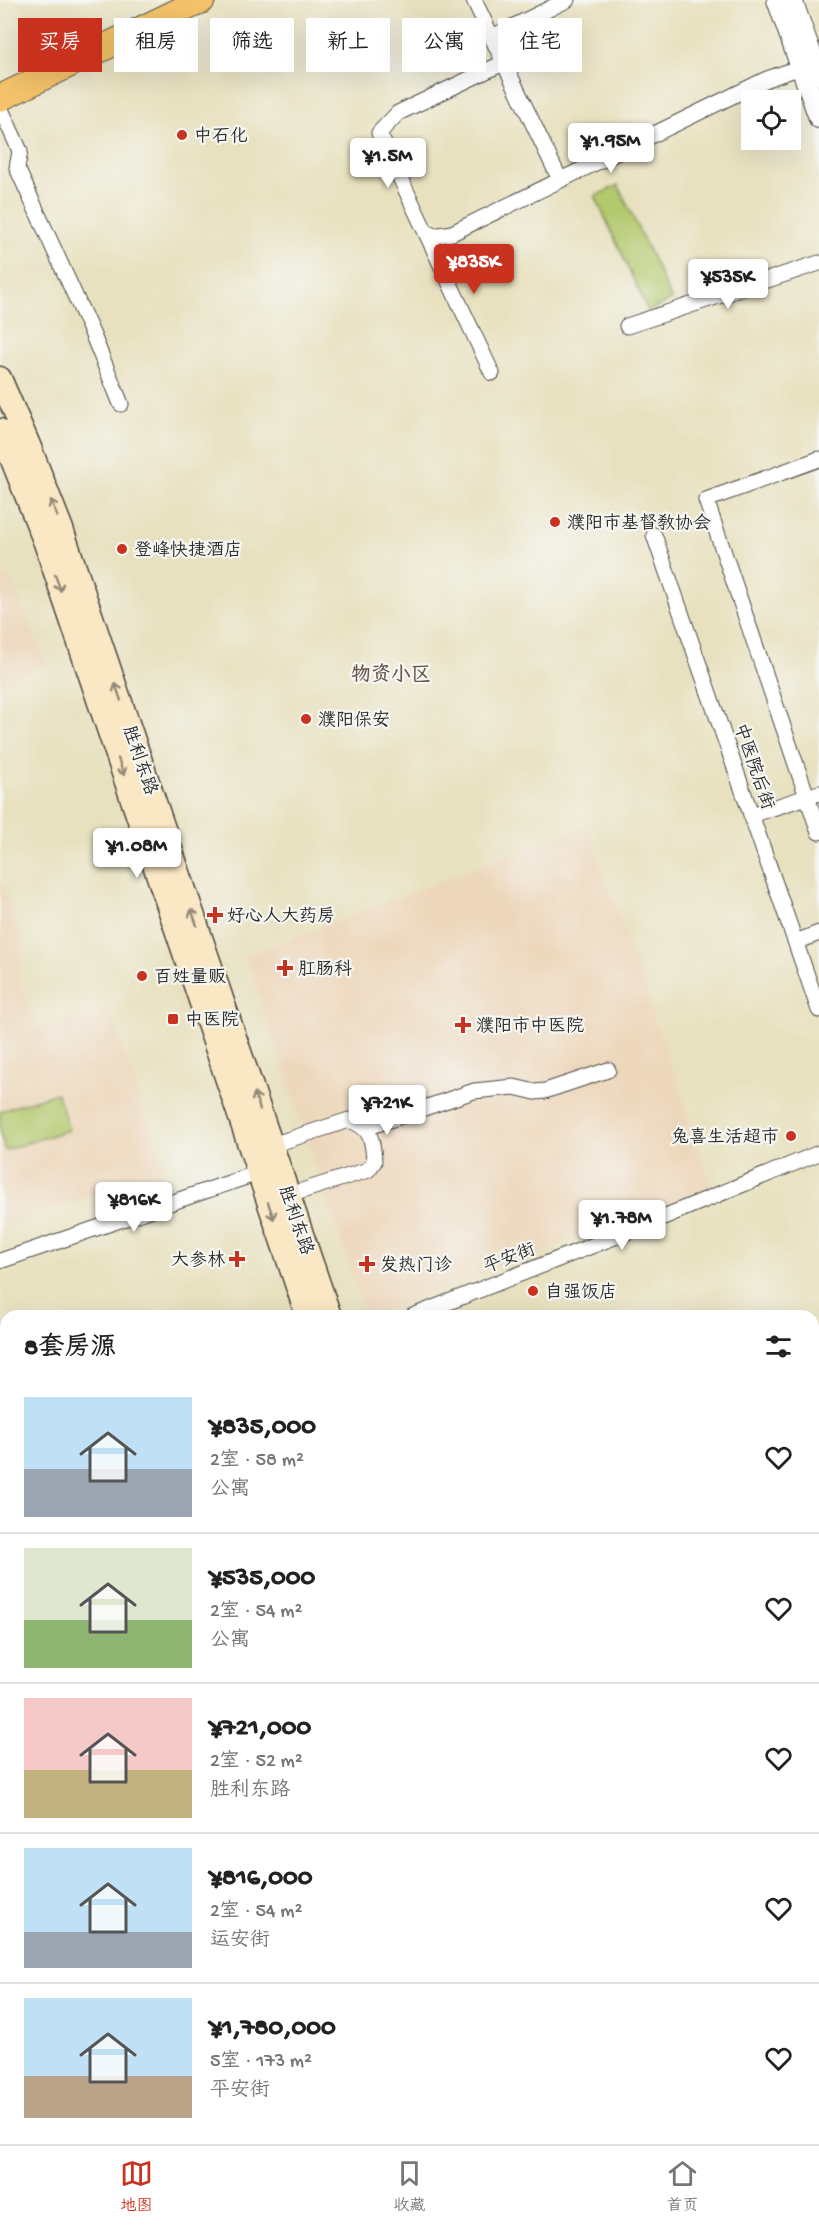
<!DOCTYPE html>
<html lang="zh">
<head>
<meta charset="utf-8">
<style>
  :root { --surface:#fff; --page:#f6f6f6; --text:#222; --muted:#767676; --line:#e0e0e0; --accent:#c8321e }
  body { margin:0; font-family:"Gochi Hand","LXGW WenKai TC",sans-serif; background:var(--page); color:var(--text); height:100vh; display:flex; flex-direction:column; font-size:22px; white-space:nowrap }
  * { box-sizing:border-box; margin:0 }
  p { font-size:20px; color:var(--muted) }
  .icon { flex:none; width:33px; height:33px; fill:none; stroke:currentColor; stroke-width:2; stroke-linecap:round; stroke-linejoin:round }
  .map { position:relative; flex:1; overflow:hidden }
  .panel { position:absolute; left:0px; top:1310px; width:819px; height:836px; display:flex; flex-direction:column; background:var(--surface); border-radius:18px 18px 0 0; box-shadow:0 6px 24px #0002 }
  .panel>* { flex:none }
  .hud { position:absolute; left:18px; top:18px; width:783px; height:54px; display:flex; gap:12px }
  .controls { position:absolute; left:741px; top:90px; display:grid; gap:12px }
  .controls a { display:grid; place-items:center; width:60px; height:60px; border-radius:0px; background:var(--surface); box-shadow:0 6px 24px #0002; font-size:30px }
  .price { position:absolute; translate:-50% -51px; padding:0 14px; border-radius:6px; background:#fff; color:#222; font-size:20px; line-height:39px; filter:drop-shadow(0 2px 3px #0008) }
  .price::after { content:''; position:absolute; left:50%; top:36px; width:18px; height:14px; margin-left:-9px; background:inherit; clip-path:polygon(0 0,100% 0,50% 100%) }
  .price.current { background:var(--accent); color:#fff }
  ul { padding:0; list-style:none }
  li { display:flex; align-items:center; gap:18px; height:150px; padding:0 24px }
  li+li { border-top:2px solid var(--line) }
  li span { display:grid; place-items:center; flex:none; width:168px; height:120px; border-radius:0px; color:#555 }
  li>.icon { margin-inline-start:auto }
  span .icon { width:72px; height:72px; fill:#fffc; stroke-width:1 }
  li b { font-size:26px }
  h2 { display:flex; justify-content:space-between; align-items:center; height:72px; padding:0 24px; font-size:26px }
  .tag { padding:0 21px; border-radius:0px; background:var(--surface); box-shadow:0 6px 24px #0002; font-size:21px; line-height:54px }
  .tag.current { background:var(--accent); color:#fff }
  .menu { display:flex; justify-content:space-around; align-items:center; height:84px; border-top:2px solid var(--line); background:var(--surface); font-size:16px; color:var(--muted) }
  .menu a { display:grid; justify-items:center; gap:3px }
  .menu .current { color:var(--accent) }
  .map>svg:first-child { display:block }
  .built { fill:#edd7bb }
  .green { fill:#b3c96d; stroke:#6f7a4c; stroke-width:1.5 }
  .water { fill:#63b0dd; stroke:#476e84; stroke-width:1.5 }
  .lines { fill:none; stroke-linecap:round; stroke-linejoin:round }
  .minor-casing { stroke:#474641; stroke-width:17 }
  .tertiary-casing { stroke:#474641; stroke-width:22 }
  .secondary-casing { stroke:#474641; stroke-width:25 }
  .primary-casing { stroke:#474641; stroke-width:28 }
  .minor { stroke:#fff; stroke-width:15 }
  .tertiary { stroke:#fff; stroke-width:20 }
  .secondary { stroke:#fae7c3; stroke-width:22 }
  .primary { stroke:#f3c26a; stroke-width:26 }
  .oneway { stroke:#928977 }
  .poi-dot { fill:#c8321e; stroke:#f6f6f2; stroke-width:2 }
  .labels { text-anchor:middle; stroke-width:4.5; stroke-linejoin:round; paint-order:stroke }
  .poi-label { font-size:18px; fill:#2b2b2b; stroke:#f6f6f2; text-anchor:start }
  .street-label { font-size:18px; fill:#2b2b2b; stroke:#f6f6f2 }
  .neighbourhood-label { font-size:20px; font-weight:bold; fill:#69574d; stroke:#f6f6f2 }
</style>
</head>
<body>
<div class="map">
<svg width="819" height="2144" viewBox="0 0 819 2144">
  <rect width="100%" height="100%" fill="#f6f6f2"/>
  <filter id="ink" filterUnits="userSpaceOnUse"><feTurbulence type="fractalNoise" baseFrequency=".0167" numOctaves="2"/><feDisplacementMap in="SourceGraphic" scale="12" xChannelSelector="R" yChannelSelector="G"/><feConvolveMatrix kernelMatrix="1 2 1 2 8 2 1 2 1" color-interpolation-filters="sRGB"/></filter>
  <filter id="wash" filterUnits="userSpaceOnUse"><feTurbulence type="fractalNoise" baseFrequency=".008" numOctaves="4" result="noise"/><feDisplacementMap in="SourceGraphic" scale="24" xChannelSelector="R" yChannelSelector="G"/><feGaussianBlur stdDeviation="1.35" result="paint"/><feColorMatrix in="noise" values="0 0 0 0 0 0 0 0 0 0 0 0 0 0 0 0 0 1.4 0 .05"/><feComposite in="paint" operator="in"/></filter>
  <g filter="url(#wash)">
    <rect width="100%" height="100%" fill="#e8e1bf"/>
    <path class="built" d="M8 574 47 665 0 684V577Z
      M587 825 681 1094 711 1188 371 1315H365L246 956Z
      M0 880 21 938 20 980 38 1029 108 1006 165 1170 0 1227Z
      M6 1843V2042L0 2044V1846Z
      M819 2004V2144H644L642 2139H813V2006Z"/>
    <path class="green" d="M618 185 672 300 648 311 595 196Z
      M57 1093 69 1130 5 1150 0 1134V1111Z"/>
    <path class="water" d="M819 1739V1805L813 1807V1742Z
      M48 2139H172L173 2143 38 2144Z"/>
  </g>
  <g filter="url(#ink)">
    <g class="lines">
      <defs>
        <path id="minor" d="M474 0 560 180
          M492 37 567 0
          M0 107 20 151 17 168 92 333 121 404
          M426 231 433 236 452 233 767 79 801 67
          M627 326 819 263
          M492 373 379 133 398 113 503 63
          M819 459 706 500 819 832
          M654 535 819 1010
          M751 815 819 793
          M796 942 819 933
          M366 1128 474 1091 514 1087 535 1092 545 1091 608 1070
          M272 1145 349 1120C371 1127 373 1140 374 1162L368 1170 289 1195
          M0 1261 258 1173
          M413 1316 627 1232 819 1153
          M0 1524 6 1522
          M813 1626 819 1624"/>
        <path id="tertiary" d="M777 0 819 118
          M792 0 819 75
          M813 1702 819 1700
          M813 1844 819 1842
          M0 2124 6 2121
          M262 2144 272 2139"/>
        <path id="secondary" d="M0 378 29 445 62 529 330 1316
          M0 430 45 543 307 1316
          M585 2139 586 2144
          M607 2139 609 2144"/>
        <path id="primary" d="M0 98 202 0"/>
      </defs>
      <use href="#minor" class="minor-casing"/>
      <use href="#tertiary" class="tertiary-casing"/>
      <use href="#secondary" class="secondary-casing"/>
      <use href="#primary" class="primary-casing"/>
      <use href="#minor" class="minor"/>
      <use href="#tertiary" class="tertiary"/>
      <use href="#secondary" class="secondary"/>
      <use href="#primary" class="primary"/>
    </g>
    <defs><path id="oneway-shaft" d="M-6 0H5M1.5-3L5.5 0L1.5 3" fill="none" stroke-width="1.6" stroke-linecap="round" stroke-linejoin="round" transform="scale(1.5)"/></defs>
    <g class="oneway">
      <use href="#oneway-shaft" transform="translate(54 508) rotate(-111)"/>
      <use href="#oneway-shaft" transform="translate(58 583) rotate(71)"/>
      <use href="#oneway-shaft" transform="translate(118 692) rotate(-109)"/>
      <use href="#oneway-shaft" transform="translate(121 767) rotate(71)"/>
      <use href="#oneway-shaft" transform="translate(194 917) rotate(-109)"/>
      <use href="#oneway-shaft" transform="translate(257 1101) rotate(-109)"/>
      <use href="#oneway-shaft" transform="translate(271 1211) rotate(71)"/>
    </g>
  </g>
  <g class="poi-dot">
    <circle cx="182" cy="135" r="6"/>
    <circle cx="555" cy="522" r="6"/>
    <circle cx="122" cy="549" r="6"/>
    <circle cx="306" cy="719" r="6"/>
    <path d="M212 906h6v6h6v6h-6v6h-6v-6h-6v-6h6z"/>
    <path d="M282 959h6v6h6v6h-6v6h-6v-6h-6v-6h6z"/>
    <circle cx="142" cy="976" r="6"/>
    <rect x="167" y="1013" width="12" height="12" rx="3"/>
    <path d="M460 1016h6v6h6v6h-6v6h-6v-6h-6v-6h6z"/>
    <circle cx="791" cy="1136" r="6"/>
    <path d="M234 1250h6v6h6v6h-6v6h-6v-6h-6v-6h6z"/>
    <path d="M364 1255h6v6h6v6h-6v6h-6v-6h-6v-6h6z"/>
    <circle cx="533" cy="1291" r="6"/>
  </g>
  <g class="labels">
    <g class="poi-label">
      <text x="194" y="141">中石化</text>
      <text x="567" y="528">濮阳市基督教协会</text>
      <text x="134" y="555">登峰快捷酒店</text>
      <text x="318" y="725">濮阳保安</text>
      <text x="227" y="921">好心人大药房</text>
      <text x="298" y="974">肛肠科</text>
      <text x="154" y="982">百姓量贩</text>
      <text x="185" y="1025">中医院</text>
      <text x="476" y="1031">濮阳市中医院</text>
      <text x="779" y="1142" text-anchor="end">兔喜生活超市</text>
      <text x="225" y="1265" text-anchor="end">大参林</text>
      <text x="380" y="1270">发热门诊</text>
      <text x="545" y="1297">自强饭店</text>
    </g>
    <g class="street-label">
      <text transform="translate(141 760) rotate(71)" y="6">胜利东路</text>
      <text transform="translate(755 766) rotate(71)" y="6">中医院后街</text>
      <text transform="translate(297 1220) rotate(71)" y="6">胜利东路</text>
      <text transform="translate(509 1257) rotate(-21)" y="6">平安街</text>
    </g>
    <g class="neighbourhood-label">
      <text x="391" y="680">物资小区</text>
    </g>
  </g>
</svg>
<div class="controls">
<a><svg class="icon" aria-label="locate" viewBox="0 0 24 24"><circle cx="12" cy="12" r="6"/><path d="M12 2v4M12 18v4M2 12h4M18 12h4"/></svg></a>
</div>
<b class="price" style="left:611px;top:174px">¥1.95M</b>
<b class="price" style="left:388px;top:189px">¥1.5M</b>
<b class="price current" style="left:474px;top:295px">¥835K</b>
<b class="price" style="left:728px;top:310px">¥535K</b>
<b class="price" style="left:137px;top:879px">¥1.08M</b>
<b class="price" style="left:387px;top:1136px">¥721K</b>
<b class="price" style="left:134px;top:1233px">¥816K</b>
<b class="price" style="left:622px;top:1251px">¥1.78M</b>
<div class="hud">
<a class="tag current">买房</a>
<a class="tag">租房</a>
<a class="tag">筛选</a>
<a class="tag">新上</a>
<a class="tag">公寓</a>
<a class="tag">住宅</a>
</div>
<section class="panel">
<h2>8套房源<svg class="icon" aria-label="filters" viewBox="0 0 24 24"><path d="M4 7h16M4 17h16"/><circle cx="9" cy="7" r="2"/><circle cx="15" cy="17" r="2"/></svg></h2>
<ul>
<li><span style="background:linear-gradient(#bfe0f5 60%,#9aa5b1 0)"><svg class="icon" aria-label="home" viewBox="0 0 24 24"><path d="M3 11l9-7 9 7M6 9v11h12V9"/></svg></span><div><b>¥835,000</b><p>2室 · 58 m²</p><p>公寓</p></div><svg class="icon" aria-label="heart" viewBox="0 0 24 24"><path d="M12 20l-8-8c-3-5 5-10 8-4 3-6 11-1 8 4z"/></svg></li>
<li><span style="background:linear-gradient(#dfe7d0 60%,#8fb573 0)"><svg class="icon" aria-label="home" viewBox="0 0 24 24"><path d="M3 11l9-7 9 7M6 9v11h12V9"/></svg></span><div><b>¥535,000</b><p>2室 · 54 m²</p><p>公寓</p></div><svg class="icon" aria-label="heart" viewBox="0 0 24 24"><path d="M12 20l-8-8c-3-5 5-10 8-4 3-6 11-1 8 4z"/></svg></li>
<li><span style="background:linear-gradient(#f6c9c9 60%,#c2b280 0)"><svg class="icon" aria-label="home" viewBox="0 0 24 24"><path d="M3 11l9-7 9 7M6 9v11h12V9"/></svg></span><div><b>¥721,000</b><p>2室 · 52 m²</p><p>胜利东路</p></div><svg class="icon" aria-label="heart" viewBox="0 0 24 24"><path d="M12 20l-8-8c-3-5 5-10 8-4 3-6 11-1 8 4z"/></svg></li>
<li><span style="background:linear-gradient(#bfe0f5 70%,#9aa5b1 0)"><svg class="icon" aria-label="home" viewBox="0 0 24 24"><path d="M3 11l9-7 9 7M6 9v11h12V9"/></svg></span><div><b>¥816,000</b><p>2室 · 54 m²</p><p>运安街</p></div><svg class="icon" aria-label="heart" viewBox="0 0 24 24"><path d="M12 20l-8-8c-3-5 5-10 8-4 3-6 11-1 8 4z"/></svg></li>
<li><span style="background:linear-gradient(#bfe0f5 65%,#b9a48a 0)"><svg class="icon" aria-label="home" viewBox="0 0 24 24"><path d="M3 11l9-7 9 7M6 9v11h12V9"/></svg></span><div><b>¥1,780,000</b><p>5室 · 173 m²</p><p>平安街</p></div><svg class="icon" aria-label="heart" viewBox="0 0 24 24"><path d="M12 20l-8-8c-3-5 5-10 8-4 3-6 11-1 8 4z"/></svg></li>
</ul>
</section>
</div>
<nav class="menu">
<a class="current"><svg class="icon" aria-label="map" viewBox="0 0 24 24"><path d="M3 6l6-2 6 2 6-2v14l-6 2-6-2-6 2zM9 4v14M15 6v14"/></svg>地图</a>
<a><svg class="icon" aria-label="saved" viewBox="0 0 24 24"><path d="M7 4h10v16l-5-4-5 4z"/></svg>收藏</a>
<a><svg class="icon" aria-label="home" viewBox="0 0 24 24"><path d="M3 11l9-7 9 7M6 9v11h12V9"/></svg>首页</a>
</nav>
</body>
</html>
